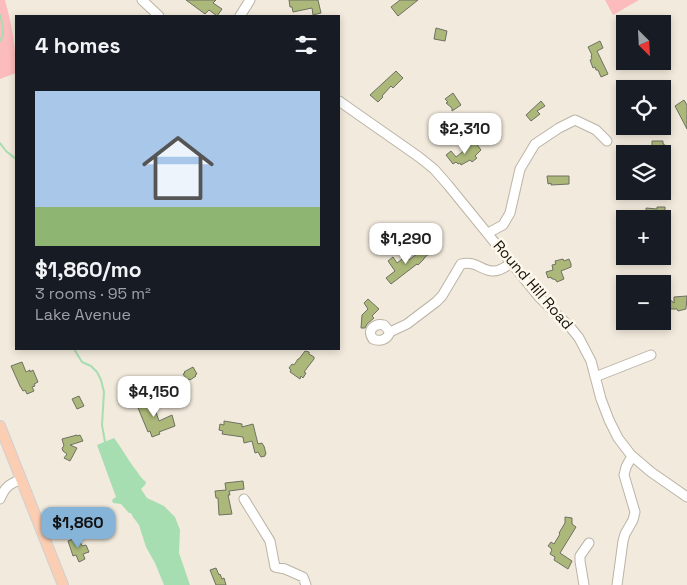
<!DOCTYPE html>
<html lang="en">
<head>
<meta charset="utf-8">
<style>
  :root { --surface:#171b24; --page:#20242c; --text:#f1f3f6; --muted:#9ea1a6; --line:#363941; --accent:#85b4d8 }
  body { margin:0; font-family:"Space Grotesk",sans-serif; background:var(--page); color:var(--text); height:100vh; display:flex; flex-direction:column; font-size:19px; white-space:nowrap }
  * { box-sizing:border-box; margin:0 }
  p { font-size:16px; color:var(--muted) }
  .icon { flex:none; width:28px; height:28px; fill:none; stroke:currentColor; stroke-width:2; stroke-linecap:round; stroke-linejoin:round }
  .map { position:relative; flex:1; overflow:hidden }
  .panel { position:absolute; left:15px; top:15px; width:325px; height:335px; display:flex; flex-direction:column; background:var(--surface); border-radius:0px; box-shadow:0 2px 8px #0003 }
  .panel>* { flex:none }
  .needle { width:32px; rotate:156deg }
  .controls { position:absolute; left:616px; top:15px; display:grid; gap:10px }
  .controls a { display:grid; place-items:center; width:55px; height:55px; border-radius:0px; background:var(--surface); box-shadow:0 2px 8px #0003; font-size:25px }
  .price { position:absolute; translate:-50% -42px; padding:0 11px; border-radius:10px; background:#fff; color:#222; font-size:16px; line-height:32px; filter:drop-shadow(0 1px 2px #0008) }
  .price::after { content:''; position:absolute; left:50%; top:30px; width:15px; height:11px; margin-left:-8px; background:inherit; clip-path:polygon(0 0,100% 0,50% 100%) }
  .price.on { background:var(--accent); color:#111 }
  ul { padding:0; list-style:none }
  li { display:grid; align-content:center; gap:10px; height:265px; padding:0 20px }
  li+li { border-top:1px solid var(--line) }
  li span { display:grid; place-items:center; height:155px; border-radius:0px; color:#555 }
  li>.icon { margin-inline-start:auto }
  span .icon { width:90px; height:90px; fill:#fffc; stroke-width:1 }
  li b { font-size:21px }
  h2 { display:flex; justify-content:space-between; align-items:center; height:60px; padding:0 20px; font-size:21px }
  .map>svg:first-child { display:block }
  .green { fill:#fcbcbe }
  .water { fill:#a6deb1 }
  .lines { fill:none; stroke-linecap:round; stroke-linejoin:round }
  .stream { stroke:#a6deb1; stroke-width:2 }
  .building { fill:#acb879; stroke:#6e7163 }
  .minor-casing { stroke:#bbb4a6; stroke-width:11 }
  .major-casing { stroke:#d0cfce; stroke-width:12 }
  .minor { stroke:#fff; stroke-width:9 }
  .major { stroke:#fbceb4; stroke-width:10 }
  .labels { text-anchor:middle; stroke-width:5; stroke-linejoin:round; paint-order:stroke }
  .street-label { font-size:15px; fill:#13110c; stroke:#fef8ec }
</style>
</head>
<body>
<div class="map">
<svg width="687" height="585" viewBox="0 0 687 585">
  <rect width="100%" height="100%" fill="#f2eadc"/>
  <path class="green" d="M0 0H5C12 26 16 46 16 73L0 79Z
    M605 0H639L613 15Z"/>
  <path class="water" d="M114 438C122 448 127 459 135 469 139 474 141 478 146 482L145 485 141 489 147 498 164 506 175 517 180 530 179 553 190 585H164L155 563 146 547 139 525 133 517 131 513H129L121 504 113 503 112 500 116 497 97 445Z"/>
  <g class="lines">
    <path class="stream" d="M0 15C2 24 6 33 0 41
      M0 143 6 151 16 159
      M74 349 82 362 91 366 97 372 101 380 104 392 102 425 105 442"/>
  </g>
  <path class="building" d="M186 0H216L213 3 222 9 217 16 209 10 205 14Z
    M289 0H318L321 13 313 15 312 8 293 12 292 7H290Z
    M400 0H418L398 16 391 7Z
    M436 28 447 31 445 41 434 39Z
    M600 41 603 48 597 51 608 74 601 77 598 70H596L595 67 593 68 590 60 592 59 591 56 592 55 588 47Z
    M396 71 403 78 393 88 391 86 382 96 383 97 378 102 370 95Z
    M453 93 461 105 452 111V108L446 103 448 102 445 99Z
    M684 100 687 105V129L675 106Z
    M541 101 545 106 537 111 540 114 531 121 526 115Z
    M652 141H663V144H664L669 160 662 162V154H654L652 148Z
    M475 142 481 150 475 156 477 158 472 162 470 160 461 165 460 163 458 164 456 162 453 164 446 155 451 151 456 157Z
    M547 176H569V184L551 185V183L548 184Z
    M657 207H665V213L668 214V219L655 217 654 219H647L646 208 657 209Z
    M426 247 430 253 424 258V259L418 265 417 264 391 284 386 278 395 271 388 261 393 257 397 263 406 256 409 260Z
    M563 259 564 261 569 259 571 264V267L561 271 564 279 557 282 556 280H555L554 279H552L551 277 548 278 546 272 553 270 552 265 556 264 555 261Z
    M664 296H666L674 303V297L687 296 686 309 678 311 677 309H668L662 315V297Z
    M368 299 379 309 372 316 374 318 367 324 365 328H361L362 315 368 309 364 303Z
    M305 351 309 352V354L314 357V359L304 372 306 373 303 378 301 376 300 379 290 372 291 370 289 368 292 364 294 365 298 359H299Z
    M22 362 26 372 30 370V372L33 370 38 382 34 384 35 386 32 387 34 391 27 394 25 390 23 391 20 386 11 366Z
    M193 367 197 374 195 375 196 376 190 380 189 379 187 380 183 374 185 373 184 372Z
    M133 392 136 399 124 403 121 395Z
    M79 396 84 406 77 409 72 399Z
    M147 398 149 402 152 404 153 406H154L159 421 172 415 175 426 159 432 160 434 152 437 150 431 148 432 136 403Z
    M224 421 242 424V427L253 424 258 444 262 443 263 445 264 446 266 454H265V456L261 457 258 452 255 453 252 441 244 443 243 437 222 434 223 431 219 430 220 424 224 425Z
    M77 435V436L80 435 83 441 70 445 77 448 70 461 64 458 67 454 63 451 62 448 64 446 62 439Z
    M243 481 244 489 229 491 230 495H228L232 514 219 515 218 498H216L215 491 226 490 225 483Z
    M565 517 572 518V524L576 527 560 553 572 561 568 569 554 560 555 557 550 554 552 550 551 549V548L548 546 551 542 554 544 560 534 559 533 565 523Z
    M78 537 82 546 86 545 89 552 83 554 85 559 79 562 76 555 73 556 68 541Z
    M216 568 219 575 220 574 222 579 224 578 226 585H216L210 570Z"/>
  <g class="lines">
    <defs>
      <path id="minor" d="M142 0 159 16
        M240 16 250 0
        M339 101 419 157 434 169 448 185 539 297 571 328 579 338 591 361 601 399 609 420 618 438 631 455 651 472 687 497
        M488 233 503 225 510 213 520 169 535 144 559 128 575 120 596 130 607 141
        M390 332 384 325C375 323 366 330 373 339 380 342 387 340 390 332L407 324 436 302 442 296 461 264C483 259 485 283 511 263
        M595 377 651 355
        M0 499C5 487 8 485 21 479
        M244 499 270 541 275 567 285 569 303 577 306 585
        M584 585 580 561V556L589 543
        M617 585 623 541 625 534 633 520 635 512 624 475 626 467 632 456"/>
      <path id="major" d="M0 426 63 585"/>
    </defs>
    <use href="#minor" class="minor-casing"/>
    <use href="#major" class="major-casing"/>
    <use href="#minor" class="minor"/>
    <use href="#major" class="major"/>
  </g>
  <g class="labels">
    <g class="street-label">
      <text transform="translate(533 285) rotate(49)" y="5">Round Hill Road</text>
    </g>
  </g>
</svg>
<div class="controls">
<a><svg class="needle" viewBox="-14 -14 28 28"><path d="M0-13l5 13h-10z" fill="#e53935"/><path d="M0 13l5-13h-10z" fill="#9ea1a6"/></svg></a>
<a><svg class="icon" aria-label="locate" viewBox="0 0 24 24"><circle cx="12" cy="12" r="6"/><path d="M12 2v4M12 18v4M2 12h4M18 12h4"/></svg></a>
<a><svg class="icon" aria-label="layers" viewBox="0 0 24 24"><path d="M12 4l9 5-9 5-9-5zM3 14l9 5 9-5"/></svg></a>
<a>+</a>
<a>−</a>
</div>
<b class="price" style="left:465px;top:155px">$2,310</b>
<b class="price" style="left:406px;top:265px">$1,290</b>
<b class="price" style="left:154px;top:418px">$4,150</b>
<b class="price on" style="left:78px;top:549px">$1,860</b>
<section class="panel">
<h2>4 homes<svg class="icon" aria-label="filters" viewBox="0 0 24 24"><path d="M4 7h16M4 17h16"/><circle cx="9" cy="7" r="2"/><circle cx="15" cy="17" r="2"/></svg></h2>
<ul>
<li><span style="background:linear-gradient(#a9c7e8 75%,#8fb573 0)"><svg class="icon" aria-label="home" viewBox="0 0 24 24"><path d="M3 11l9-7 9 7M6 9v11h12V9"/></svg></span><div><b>$1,860/mo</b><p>3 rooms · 95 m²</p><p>Lake Avenue</p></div></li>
</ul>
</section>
</div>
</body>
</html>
